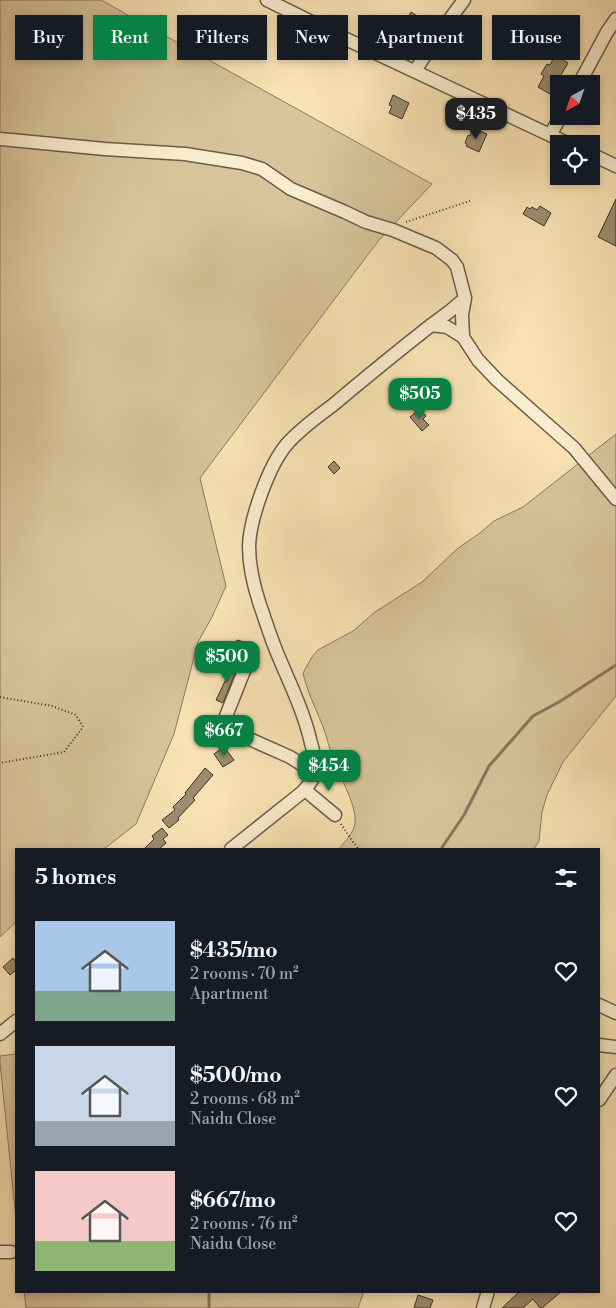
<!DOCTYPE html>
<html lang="en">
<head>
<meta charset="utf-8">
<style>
  :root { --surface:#171b24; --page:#20242c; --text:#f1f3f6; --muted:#9ea1a6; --accent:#0b8043 }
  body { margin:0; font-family:"Libre Bodoni",serif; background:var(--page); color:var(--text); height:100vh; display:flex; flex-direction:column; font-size:19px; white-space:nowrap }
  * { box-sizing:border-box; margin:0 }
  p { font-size:16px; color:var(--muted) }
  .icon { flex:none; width:28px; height:28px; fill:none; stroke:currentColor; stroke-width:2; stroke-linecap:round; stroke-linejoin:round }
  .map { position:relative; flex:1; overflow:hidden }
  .sheet { position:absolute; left:15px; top:848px; width:585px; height:445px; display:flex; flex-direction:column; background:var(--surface); border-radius:0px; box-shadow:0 2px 8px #0003 }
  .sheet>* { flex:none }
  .guide { position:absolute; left:15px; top:15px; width:586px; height:45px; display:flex; gap:10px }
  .needle { width:32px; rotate:220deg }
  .tools { position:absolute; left:550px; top:75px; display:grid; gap:10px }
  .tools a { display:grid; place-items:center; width:50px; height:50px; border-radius:0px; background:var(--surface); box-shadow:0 2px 8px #0003; font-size:25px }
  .price { position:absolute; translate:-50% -42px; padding:0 11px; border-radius:10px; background:var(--accent); color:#fff; font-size:16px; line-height:32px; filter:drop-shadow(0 1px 2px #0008) }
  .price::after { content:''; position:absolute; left:50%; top:30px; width:15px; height:11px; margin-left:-8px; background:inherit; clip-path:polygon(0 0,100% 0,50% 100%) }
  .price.selected { background:#222; color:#fff }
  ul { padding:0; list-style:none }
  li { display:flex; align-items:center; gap:15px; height:125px; padding:0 20px }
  li span { display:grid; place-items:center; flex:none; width:140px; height:100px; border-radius:0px; color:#555 }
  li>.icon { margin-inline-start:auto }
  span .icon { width:60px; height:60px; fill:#fffc; stroke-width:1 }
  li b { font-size:21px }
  h2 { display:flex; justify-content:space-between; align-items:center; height:60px; padding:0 20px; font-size:21px }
  .chip { padding:0 18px; border-radius:0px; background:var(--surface); box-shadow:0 2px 8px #0003; font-size:18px; line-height:45px }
  .chip.selected { background:var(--accent); color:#fff }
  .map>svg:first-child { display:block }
  .green { fill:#d8c49b; stroke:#887a61 }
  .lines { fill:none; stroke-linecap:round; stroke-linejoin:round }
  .stream { stroke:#85765e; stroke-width:3 }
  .building { fill:#9c8d70; stroke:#393027 }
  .minor-casing { stroke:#695c4a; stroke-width:15 }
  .path { stroke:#393027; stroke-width:2; stroke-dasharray:1 2.5; stroke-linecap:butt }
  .minor { stroke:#faecce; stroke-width:12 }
</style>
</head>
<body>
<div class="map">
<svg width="616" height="1308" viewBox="0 0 616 1308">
  <rect width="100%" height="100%" fill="#f8e2b3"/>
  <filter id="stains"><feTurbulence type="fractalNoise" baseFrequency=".004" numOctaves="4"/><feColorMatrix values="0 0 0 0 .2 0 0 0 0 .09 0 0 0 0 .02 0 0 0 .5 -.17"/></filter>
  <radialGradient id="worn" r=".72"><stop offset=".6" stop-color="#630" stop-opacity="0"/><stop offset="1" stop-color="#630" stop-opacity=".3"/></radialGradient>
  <path class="green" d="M0 0H101L432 184 379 240 200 478 226 586 212 617 198 642 174 734 136 824 104 849H16V922L0 937Z
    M616 434V696L563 762 547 795 542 812 539 841 534 849H339C345 841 354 833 355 823 357 805 340 778 334 761 329 749 327 736 322 724 315 707 307 691 303 673L312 657 318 650 353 631 375 612 422 582 457 549 480 533 494 521 523 507Z
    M16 1054V1219L0 1063V1056Z
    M24 1291H364L358 1308H26Z"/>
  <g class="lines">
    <path class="stream" d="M441 849 464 815 489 766 533 716 559 702 616 665
      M209 1291V1308"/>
  </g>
  <path class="building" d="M411 12 423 20 420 24 428 29 418 46 407 40 408 37 399 32Z
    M555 55 568 63 550 94 538 87 544 76 541 74 547 64 550 65Z
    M393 95 409 103 402 119 389 113 392 106 389 105Z
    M472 130 476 131 477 130 487 134 479 152 466 146 467 144 465 143 468 135 470 136Z
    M616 199V246L598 237Z
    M540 206 551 213 544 226 523 214 527 207 530 209 532 207 537 210Z
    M420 409 426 416 423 419 429 425 422 431 410 417Z
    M334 461 340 468 334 474 328 467Z
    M237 640 248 643 244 655 234 652Z
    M230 664 237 668 223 703 216 700 227 677 224 676Z
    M224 747 234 760 223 767 214 754Z
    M205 768 213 775 193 798 195 800 178 818 179 820 169 828 162 820 175 810 173 807 186 794 185 793Z
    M162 828 168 835 163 839 166 843 159 849H144L154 839 152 836Z
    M13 958 16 962V970L10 975 3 967Z
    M520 1291H562L542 1308H540L533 1299 523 1308H502Z
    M418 1295 433 1300 430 1308H414Z"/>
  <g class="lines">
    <defs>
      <path id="minor" d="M267 0 348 40 569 144
        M415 71 438 35 464 0
        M579 84 607 32 616 19
        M550 135 561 116
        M0 139 105 149 185 154 242 163 262 169 291 189 345 212 366 222 393 230 436 248 452 260 457 267 465 298C454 309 442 317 430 326 397 352 365 378 333 405 317 417 300 429 287 444 269 465 250 518 249 546 249 566 254 587 260 605 266 622 271 639 278 655 290 684 304 712 311 743 313 750 317 766 315 773 314 779 305 790 300 794L231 849
        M591 154 616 166
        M431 325 447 327 463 337 478 360 497 380 574 448 616 499
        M463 337 462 315 465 298
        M244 671 224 721V725L236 733 290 757 315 773
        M305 790 335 815
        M599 1005 616 1013
        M0 1034 16 1021
        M599 1045 616 1047
        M599 1100 616 1075
        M0 1252H11
        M483 1308 488 1291"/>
    </defs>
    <use href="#minor" class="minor-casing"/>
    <path class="path" d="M406 222 470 201
      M0 697 52 706 76 715 83 727 64 752 0 763
      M341 824 353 842 359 849"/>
    <use href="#minor" class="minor"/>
  </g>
  <rect width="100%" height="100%" filter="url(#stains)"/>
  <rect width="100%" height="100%" fill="url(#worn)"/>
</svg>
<div class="tools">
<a><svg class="needle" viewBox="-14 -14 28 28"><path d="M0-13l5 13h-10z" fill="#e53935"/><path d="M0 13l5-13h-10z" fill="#9ea1a6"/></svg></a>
<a><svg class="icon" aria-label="locate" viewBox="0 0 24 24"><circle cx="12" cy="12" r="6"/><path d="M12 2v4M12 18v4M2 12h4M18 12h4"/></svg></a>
</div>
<b class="price selected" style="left:476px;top:140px">$435</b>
<b class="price" style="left:420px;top:420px">$505</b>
<b class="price" style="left:227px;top:683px">$500</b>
<b class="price" style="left:224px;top:757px">$667</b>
<b class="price" style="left:329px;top:792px">$454</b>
<div class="guide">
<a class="chip">Buy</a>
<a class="chip selected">Rent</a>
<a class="chip">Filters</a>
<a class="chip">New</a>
<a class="chip">Apartment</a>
<a class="chip">House</a>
</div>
<section class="sheet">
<h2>5 homes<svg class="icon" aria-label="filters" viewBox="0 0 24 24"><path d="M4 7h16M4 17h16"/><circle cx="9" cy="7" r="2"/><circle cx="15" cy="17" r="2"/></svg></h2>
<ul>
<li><span style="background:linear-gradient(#a9c7e8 70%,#7fa58c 0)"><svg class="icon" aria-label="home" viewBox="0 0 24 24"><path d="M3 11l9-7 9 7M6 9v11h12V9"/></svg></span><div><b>$435/mo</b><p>2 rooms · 70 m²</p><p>Apartment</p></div><svg class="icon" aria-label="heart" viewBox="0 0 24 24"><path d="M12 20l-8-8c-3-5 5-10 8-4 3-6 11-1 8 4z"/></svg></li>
<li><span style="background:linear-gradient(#c9d6e8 75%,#9aa5b1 0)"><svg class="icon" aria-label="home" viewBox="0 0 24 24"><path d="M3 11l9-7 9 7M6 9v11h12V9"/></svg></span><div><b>$500/mo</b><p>2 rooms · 68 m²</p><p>Naidu Close</p></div><svg class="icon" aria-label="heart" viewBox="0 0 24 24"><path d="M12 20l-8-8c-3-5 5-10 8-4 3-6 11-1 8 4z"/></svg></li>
<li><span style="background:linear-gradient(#f6c9c9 70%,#8fb573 0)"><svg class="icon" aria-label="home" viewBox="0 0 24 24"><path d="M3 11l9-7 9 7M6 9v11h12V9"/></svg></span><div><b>$667/mo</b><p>2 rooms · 76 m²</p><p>Naidu Close</p></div><svg class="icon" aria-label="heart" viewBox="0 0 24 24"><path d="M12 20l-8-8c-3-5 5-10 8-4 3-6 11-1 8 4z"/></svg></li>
</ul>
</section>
</div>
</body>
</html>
